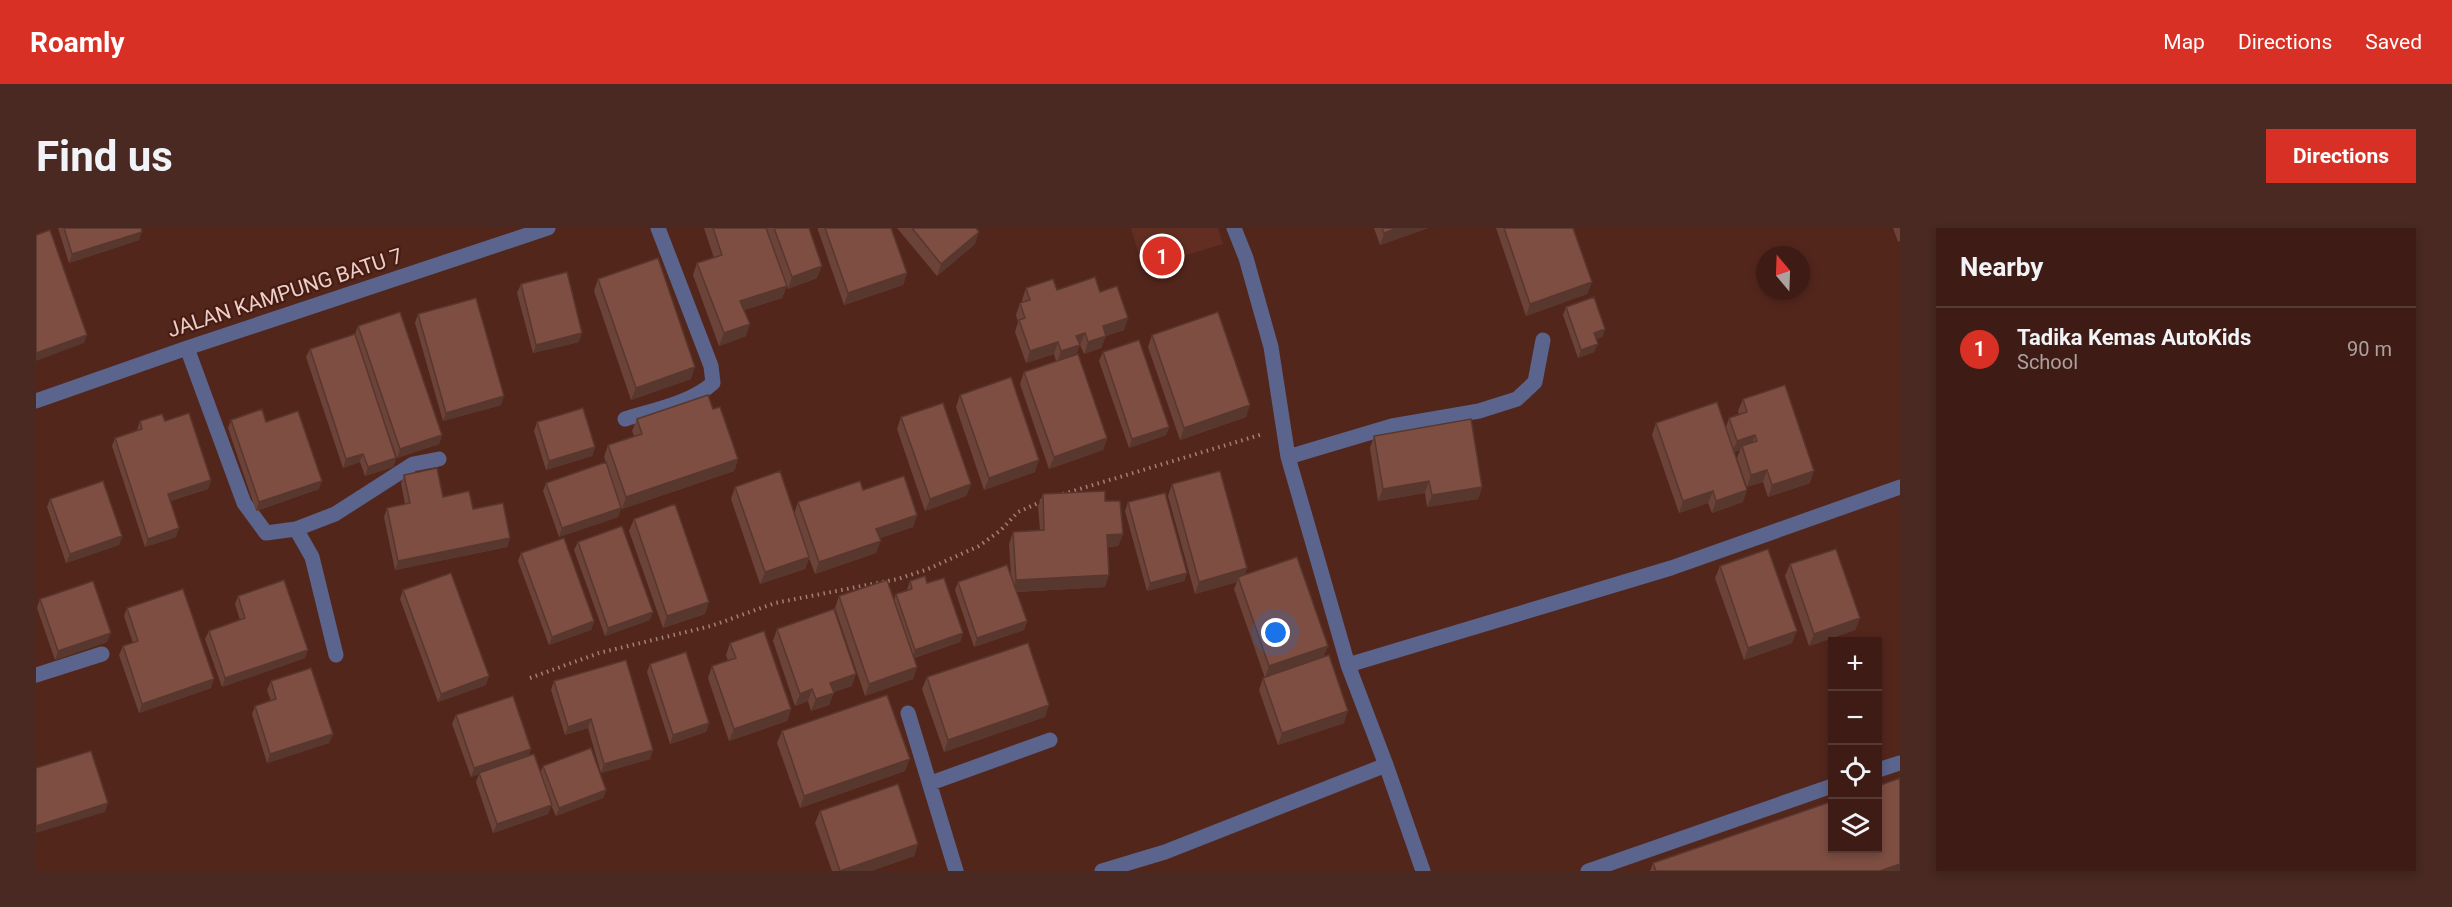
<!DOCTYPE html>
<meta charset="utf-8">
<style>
body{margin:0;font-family:Roboto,sans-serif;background:#492922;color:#f1f3f6}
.controls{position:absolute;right:18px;bottom:18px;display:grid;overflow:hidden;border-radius:0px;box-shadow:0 3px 9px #0003}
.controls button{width:54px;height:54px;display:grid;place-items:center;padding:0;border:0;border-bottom:2px solid #573a34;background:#3e1c15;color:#f1f3f6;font:30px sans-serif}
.compass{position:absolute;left:1720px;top:18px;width:54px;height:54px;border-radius:50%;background:#3e1c15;box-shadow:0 3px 9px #0003;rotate:341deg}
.you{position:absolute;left:1240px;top:405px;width:21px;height:21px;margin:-15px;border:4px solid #fff;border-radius:50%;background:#1a73e8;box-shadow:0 0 0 9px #1a73e833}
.badge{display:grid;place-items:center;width:39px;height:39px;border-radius:50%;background:#d93025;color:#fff;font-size:20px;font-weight:700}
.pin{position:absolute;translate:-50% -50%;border:3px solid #fff;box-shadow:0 2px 6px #0006}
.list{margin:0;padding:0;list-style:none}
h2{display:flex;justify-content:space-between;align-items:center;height:78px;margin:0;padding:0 24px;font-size:26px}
h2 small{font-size:20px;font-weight:400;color:#ada1a0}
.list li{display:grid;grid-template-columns:39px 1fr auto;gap:18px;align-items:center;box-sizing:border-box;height:84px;padding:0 24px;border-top:2px solid #573a34}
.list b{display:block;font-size:22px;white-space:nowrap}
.list p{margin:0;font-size:20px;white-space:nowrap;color:#ada1a0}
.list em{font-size:20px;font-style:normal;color:#ada1a0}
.icon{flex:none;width:33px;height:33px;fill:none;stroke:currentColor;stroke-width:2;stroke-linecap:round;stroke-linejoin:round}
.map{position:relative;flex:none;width:1864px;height:643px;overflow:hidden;border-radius:0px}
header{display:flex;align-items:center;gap:36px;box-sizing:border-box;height:84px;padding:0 30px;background:#d93025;color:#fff}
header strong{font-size:28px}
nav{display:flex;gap:33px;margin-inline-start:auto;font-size:21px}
.intro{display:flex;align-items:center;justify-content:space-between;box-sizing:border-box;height:144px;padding:0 36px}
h1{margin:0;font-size:42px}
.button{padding:15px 27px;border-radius:0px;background:#d93025;color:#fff;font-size:21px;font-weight:700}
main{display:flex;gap:36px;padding:0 36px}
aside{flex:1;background:#3e1c15;border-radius:0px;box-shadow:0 3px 9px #0003}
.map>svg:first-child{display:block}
.built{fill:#622e22}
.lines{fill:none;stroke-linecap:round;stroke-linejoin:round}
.path{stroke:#a47f77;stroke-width:4;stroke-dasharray:1.5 4.5;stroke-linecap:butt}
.minor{stroke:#5b648c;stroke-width:15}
.wall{fill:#6c4339}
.shaded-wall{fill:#58372e}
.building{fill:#7e4e42;stroke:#58372e;stroke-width:1.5}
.labels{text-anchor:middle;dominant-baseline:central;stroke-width:4.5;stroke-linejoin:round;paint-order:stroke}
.street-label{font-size:21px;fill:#ebcec7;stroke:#471c12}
</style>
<header>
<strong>Roamly</strong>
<nav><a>Map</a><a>Directions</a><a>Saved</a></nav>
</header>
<div class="intro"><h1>Find us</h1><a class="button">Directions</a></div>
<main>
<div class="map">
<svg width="1864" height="643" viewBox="0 0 1864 643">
<rect width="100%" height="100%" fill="#53261c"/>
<path class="built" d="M1095,0H1182L1187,16L1107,40Z"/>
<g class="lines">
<path class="path" d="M1027,266L1227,206
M494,450L563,425L675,398L739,375L862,351L892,341L943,318L965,302L982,284L1009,272"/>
<path class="minor" d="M1198,0L1210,30L1235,119L1252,229L1312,437L1350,537L1387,643
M151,120L208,275L230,305L260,301L299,286L377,236L403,231
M0,173L151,120L512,0
M589,191C617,182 655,175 677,155L675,138L622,0
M1252,229L1356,198L1443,183L1481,171L1499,154L1507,112
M260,301L276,329L300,427
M1312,437L1635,340L1864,259
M0,447L66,426
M872,485L920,643
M1842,542L1864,535
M895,555L1014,512
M1066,643L1129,624L1350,537
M1552,643L1796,558"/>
</g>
<path class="wall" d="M22,0H105L103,12L33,35Z
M668,0H773L781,50L752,61L751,58L746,70L708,82L710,108L683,118L657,47L661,35L678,30Z
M782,0H855L871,45L867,57L808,77L782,2Z
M861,0H940L939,16L901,48Z
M1338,0H1392L1344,17Z
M1460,0H1537L1556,54L1551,66L1490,88Z
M1857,0H1864V13L1862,14Z
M562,51L655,151L595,172L558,63Z
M485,56L543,114L497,125L481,65Z
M990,60L1064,64L1088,102L1070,108L1065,120L1048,126L1044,117L1040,126L1071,210L1067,222L1013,241L984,156L988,144L1020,133L1018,126L990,135L979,104L982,94L980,87L984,75L986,74V72Z
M1530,79L1569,101L1566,109L1560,111L1558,124L1542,130L1527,87Z
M382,86L465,177L407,193L379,95Z
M322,98L406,207L403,216L361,230L335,155L360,230L357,239L329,248L324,234L307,240L270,129L274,121L319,106Z
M1116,107L1210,189L1144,212L1112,119Z
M1067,124L1133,199L1130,207L1093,220L1063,133Z
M924,167L999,244L948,262L920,179Z
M1707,171L1774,255L1732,269L1727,254L1711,259L1701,230L1704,222L1698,224L1707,274L1676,285L1672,275L1643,285L1616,207L1620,195L1690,199L1693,190L1703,186L1702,183Z
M677,181L702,231L698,243L586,281L585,280L582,289L523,309L507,263L510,255L570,234L568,229L572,217L598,208L596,203L601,191Z
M865,189L935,256L930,268L889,283L861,201Z
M195,192L230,194L283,261L220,283L192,200Z
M104,193H129L175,252L172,261L134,273L140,309L109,319L76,218L79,210L101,202Z
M501,194L559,219L556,228L510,242L498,203Z
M1338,208L1446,259L1442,271L1391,279L1389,265L1342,273L1334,220Z
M368,247L407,269L437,281L474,310L471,319L359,342L348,289L351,280L369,276L365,255Z
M1136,256L1211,340L1208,347L1292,418L1287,429L1308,495L1242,517L1223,462L1227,450H1229L1198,361L1201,354L1159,366L1132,268Z
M699,259L758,286L762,274L827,262L881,287L877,299L844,310L840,325L779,346L773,330L769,341L724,356L695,271Z
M1007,266L1069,273L1087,306L1082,318L1072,319L1069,359L981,364L991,393L988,402L938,419L919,362L922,354L975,347L973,316L977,304L1004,302L1002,278Z
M14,271L86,308L83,317L30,335L11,279Z
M1092,274L1151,345L1148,353L1111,363L1089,283Z
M598,291L669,386L627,400L593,303Z
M542,314L614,392L569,408L538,322Z
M485,325L558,393L555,402L513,417L482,333Z
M1754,336L1824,390L1819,402L1773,418L1749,348Z
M1684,338L1756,415L1708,432L1679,350Z
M874,353L891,355L927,405L924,414L878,430L881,439L877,451L829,468L799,380L803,368L858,372L860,366L871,362Z
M367,362L450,457L402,474L364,371Z
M202,368L269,430L186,459L169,411L173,403L204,392L199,376Z
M4,371L71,414L19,432L1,380Z
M91,380L175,460L103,485L83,427L87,418L97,415L88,388Z
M741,401L816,458L797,464L793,477L775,483L772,473L759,478L737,413Z
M694,415L755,481L751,493L693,513L672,450L676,438L692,433L690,427Z
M614,436L673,495L670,504L634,516L611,444Z
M891,449L1009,489L908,524L886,461Z
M235,453L297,506L293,515L231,535L216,486L219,478L235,473L231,462Z
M518,453L614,531L565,545L552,500L529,507L515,462Z
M420,487L495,521L492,528L504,545L507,538L570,562L567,570L520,588L515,577L512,586L457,605L440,554L443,546L435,549L416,496Z
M746,503L869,543L764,580L741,515Z
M784,583L882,616L878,628L835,643H796L779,595Z
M1617,635L1864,643H1614Z"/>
<path class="shaded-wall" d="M1361,0H1392L1344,17L1348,5Z
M106,4L103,12L33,35L36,26Z
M943,4L939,16L901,48L905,36Z
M786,38L781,50L752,61L756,49Z
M871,45L867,57L808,77L812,65Z
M1556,54L1551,66L1490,88L1494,76Z
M751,58L746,70L700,85L704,73Z
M1092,90L1088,102L1070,108L1065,120L1048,126L1052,114L1067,98Z
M714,96L710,108L683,118L688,105Z
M1569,101L1566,109L1555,113L1558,105Z
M546,105L543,114L497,125L500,117Z
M1049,105L1039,129L1021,135L1025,123L1040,108Z
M51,107L48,115L0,133V125Z
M1022,114L1018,126L990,135L994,123Z
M1562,116L1558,124L1542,130L1545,122Z
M659,139L655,151L595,172L600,160Z
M468,168L465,177L407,193L410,185Z
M1214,177L1210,189L1144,212L1148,200Z
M1133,199L1130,207L1093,220L1096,211Z
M406,207L403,216L361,230L364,221Z
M1719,207L1715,219L1706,218L1704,222L1696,225L1701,213Z
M1071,210L1067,222L1013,241L1018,229Z
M559,219L556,228L510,242L513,233Z
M327,226L324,234L307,240L310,231Z
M360,230L357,239L329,248L332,239Z
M702,231L698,243L586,281L590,269Z
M1003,232L999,244L948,262L953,250Z
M1731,242L1727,254L1711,259L1715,247Z
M1778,243L1774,255L1732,269L1736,257Z
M175,252L172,261L129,274L132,266Z
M286,253L283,261L220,283L223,274Z
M1393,253L1389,265L1342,273L1347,261Z
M935,256L930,268L889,283L894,271Z
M1446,259L1442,271L1391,279L1396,267Z
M1711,262L1707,274L1676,285L1680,273Z
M1677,263L1672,275L1643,285L1647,273Z
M585,280L582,289L523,309L526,300Z
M881,287L877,299L836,313L840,301Z
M143,300L140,309L109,319L112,311Z
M1087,306L1082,318L1067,319L1071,307Z
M86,308L83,317L30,335L34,326Z
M474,310L471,319L359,342L362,333Z
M845,313L840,325L779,346L783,334Z
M773,329L769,341L724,356L729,344Z
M1211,340L1206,352L1202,349L1201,354L1159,366L1163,354Z
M1151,345L1148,353L1111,363L1114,355Z
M1073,347L1069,359L976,364L980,352Z
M673,374L669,386L627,400L631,388Z
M617,384L614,392L569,408L572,400Z
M1824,390L1819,402L1773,418L1778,406Z
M558,393L555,402L513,417L516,409Z
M991,393L988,402L938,419L941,410Z
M1761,403L1756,415L1708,432L1712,420Z
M75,405L71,414L19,432L22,423Z
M927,405L924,414L876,430L879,422Z
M1292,418L1287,430L1229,450L1233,438Z
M272,422L269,430L186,459L189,450Z
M881,439L877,451L829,468L833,456Z
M820,446L816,458L790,467L794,455Z
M453,448L450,457L402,474L405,466Z
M178,451L175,460L103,485L106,476Z
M776,461L772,473L759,478L764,466Z
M798,465L793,477L775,483L780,471Z
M1013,477L1009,489L908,524L912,512Z
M755,481L751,493L693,513L698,501Z
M1312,483L1308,495L1242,517L1246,505Z
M555,491L552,500L529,507L532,499Z
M673,495L670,504L634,516L637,507Z
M297,506L293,515L231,535L234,526Z
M495,521L492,529L435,549L438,540Z
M617,522L614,531L565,545L568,536Z
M874,531L869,543L764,580L768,568Z
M570,562L567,570L520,588L523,580Z
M72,575L69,584L0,605V598Z
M516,577L512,586L457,605L461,596Z
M882,616L878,628L835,643H805Z
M1864,636V643H1844Z"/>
<path class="building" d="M28,0H105L106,4L36,26Z
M677,0H730L751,58L704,73L714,96L688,105L661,35L686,27Z
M738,0H773L786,38L756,49Z
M789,0H855L871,45L812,65Z
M876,0H940L943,4L905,36Z
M1346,0H1361L1348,5Z
M1468,0H1537L1556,54L1494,76Z
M14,2L51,107L0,125V7Z
M622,30L659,139L600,160L562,51Z
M531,44L546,105L500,117L485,56Z
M1059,49L1064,64L1081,58L1092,90L1067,98L1070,108L1052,114L1049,105L1040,108L1044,117L1025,123L1022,114L994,123L983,92L989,90L984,75L994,72L990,60L1017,51L1021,62Z
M1558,69L1569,101L1558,105L1562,116L1545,122L1530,79Z
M440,70L468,168L410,185L382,86Z
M364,84L406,207L364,221L322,98Z
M1182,84L1214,177L1148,200L1116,107Z
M319,106L360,230L332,239L327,226L310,231L274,121Z
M1103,112L1133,199L1096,211L1067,124Z
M1042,126L1071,210L1018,229L988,144Z
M975,149L1003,232L953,250L924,167Z
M1749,157L1778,243L1736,257L1731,242L1715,247L1706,218L1721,213L1719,207L1701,213L1693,190L1711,184L1707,171Z
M672,167L677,181L684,179L702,231L590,269L572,217L606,206L601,191Z
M1681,174L1711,262L1680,273L1677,263L1647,273L1620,195Z
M907,175L935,256L894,271L865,189Z
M547,180L559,219L513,233L501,194Z
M226,181L230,194L262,183L286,253L223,274L195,192Z
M153,185L175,252L132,266L143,300L112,311L79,210L106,201L104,193L126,186L129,193Z
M1435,191L1446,259L1396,267L1393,253L1347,261L1338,208Z
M570,234L585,280L526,300L510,255Z
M401,240L407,269L433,263L437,281L467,275L474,310L362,333L351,280L374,275L368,247Z
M744,243L773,329L729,344L699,259Z
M1184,243L1211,340L1163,354L1136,256Z
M868,248L881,287L840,301L845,313L783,334L762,274L824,253L827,262Z
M67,253L86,308L34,326L14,271Z
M1069,263V273H1084L1087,306L1071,307L1073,347L980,352L977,304L1008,302L1007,266Z
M1129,265L1151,345L1114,355L1092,274Z
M639,276L673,374L631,388L598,291Z
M586,298L617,384L572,400L542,314Z
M528,310L558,393L516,409L485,325Z
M1732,321L1761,403L1712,420L1684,338Z
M1800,321L1824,390L1778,406L1754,336Z
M1261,329L1292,418L1233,438L1202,349Z
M971,337L991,393L941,410L922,354Z
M415,345L453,448L405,466L367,362Z
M889,348L891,355L908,350L927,405L879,422L860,366L876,361L874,353Z
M248,352L272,422L189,450L173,403L209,390L202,368Z
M851,352L881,439L833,456L803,368Z
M57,353L75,405L22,423L4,371Z
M147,361L178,451L106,476L87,418L102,413L91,380Z
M798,381L820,446L794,455L798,465L780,471L776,461L764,466L741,401Z
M728,403L755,481L698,501L676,438L700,430L694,415Z
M992,415L1013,477L912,512L891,449Z
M650,424L673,495L637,507L614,436Z
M1293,427L1312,483L1246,505L1227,450Z
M590,432L617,522L568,536L555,491L532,499L518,453Z
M275,440L297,506L234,526L219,478L240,471L235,453Z
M851,467L874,531L768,568L746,503Z
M477,468L495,521L438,540L420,487Z
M555,520L570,562L523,580L507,538Z
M55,523L72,575L0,598V540Z
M498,526L516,577L461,596L443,545Z
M1864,550V636L1844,643H1620L1617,635L1797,573V621H1842V558Z
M862,556L882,616L804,643L784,583Z"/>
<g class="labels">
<g class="street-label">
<text transform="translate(249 65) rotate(-18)">JALAN KAMPUNG BATU 7</text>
</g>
</g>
</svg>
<div class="controls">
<button>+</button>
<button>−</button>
<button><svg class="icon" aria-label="locate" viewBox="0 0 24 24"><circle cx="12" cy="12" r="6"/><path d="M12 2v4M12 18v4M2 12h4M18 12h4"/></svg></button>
<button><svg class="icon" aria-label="layers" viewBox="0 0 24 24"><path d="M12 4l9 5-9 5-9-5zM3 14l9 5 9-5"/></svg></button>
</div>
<svg class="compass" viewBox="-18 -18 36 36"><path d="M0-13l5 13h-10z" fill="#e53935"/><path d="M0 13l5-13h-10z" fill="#ada1a0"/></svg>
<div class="you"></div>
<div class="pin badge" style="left:1126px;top:28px">1</div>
</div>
<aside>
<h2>Nearby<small></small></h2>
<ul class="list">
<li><span class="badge">1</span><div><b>Tadika Kemas AutoKids</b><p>School</p></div><em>90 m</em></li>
</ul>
</aside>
</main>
